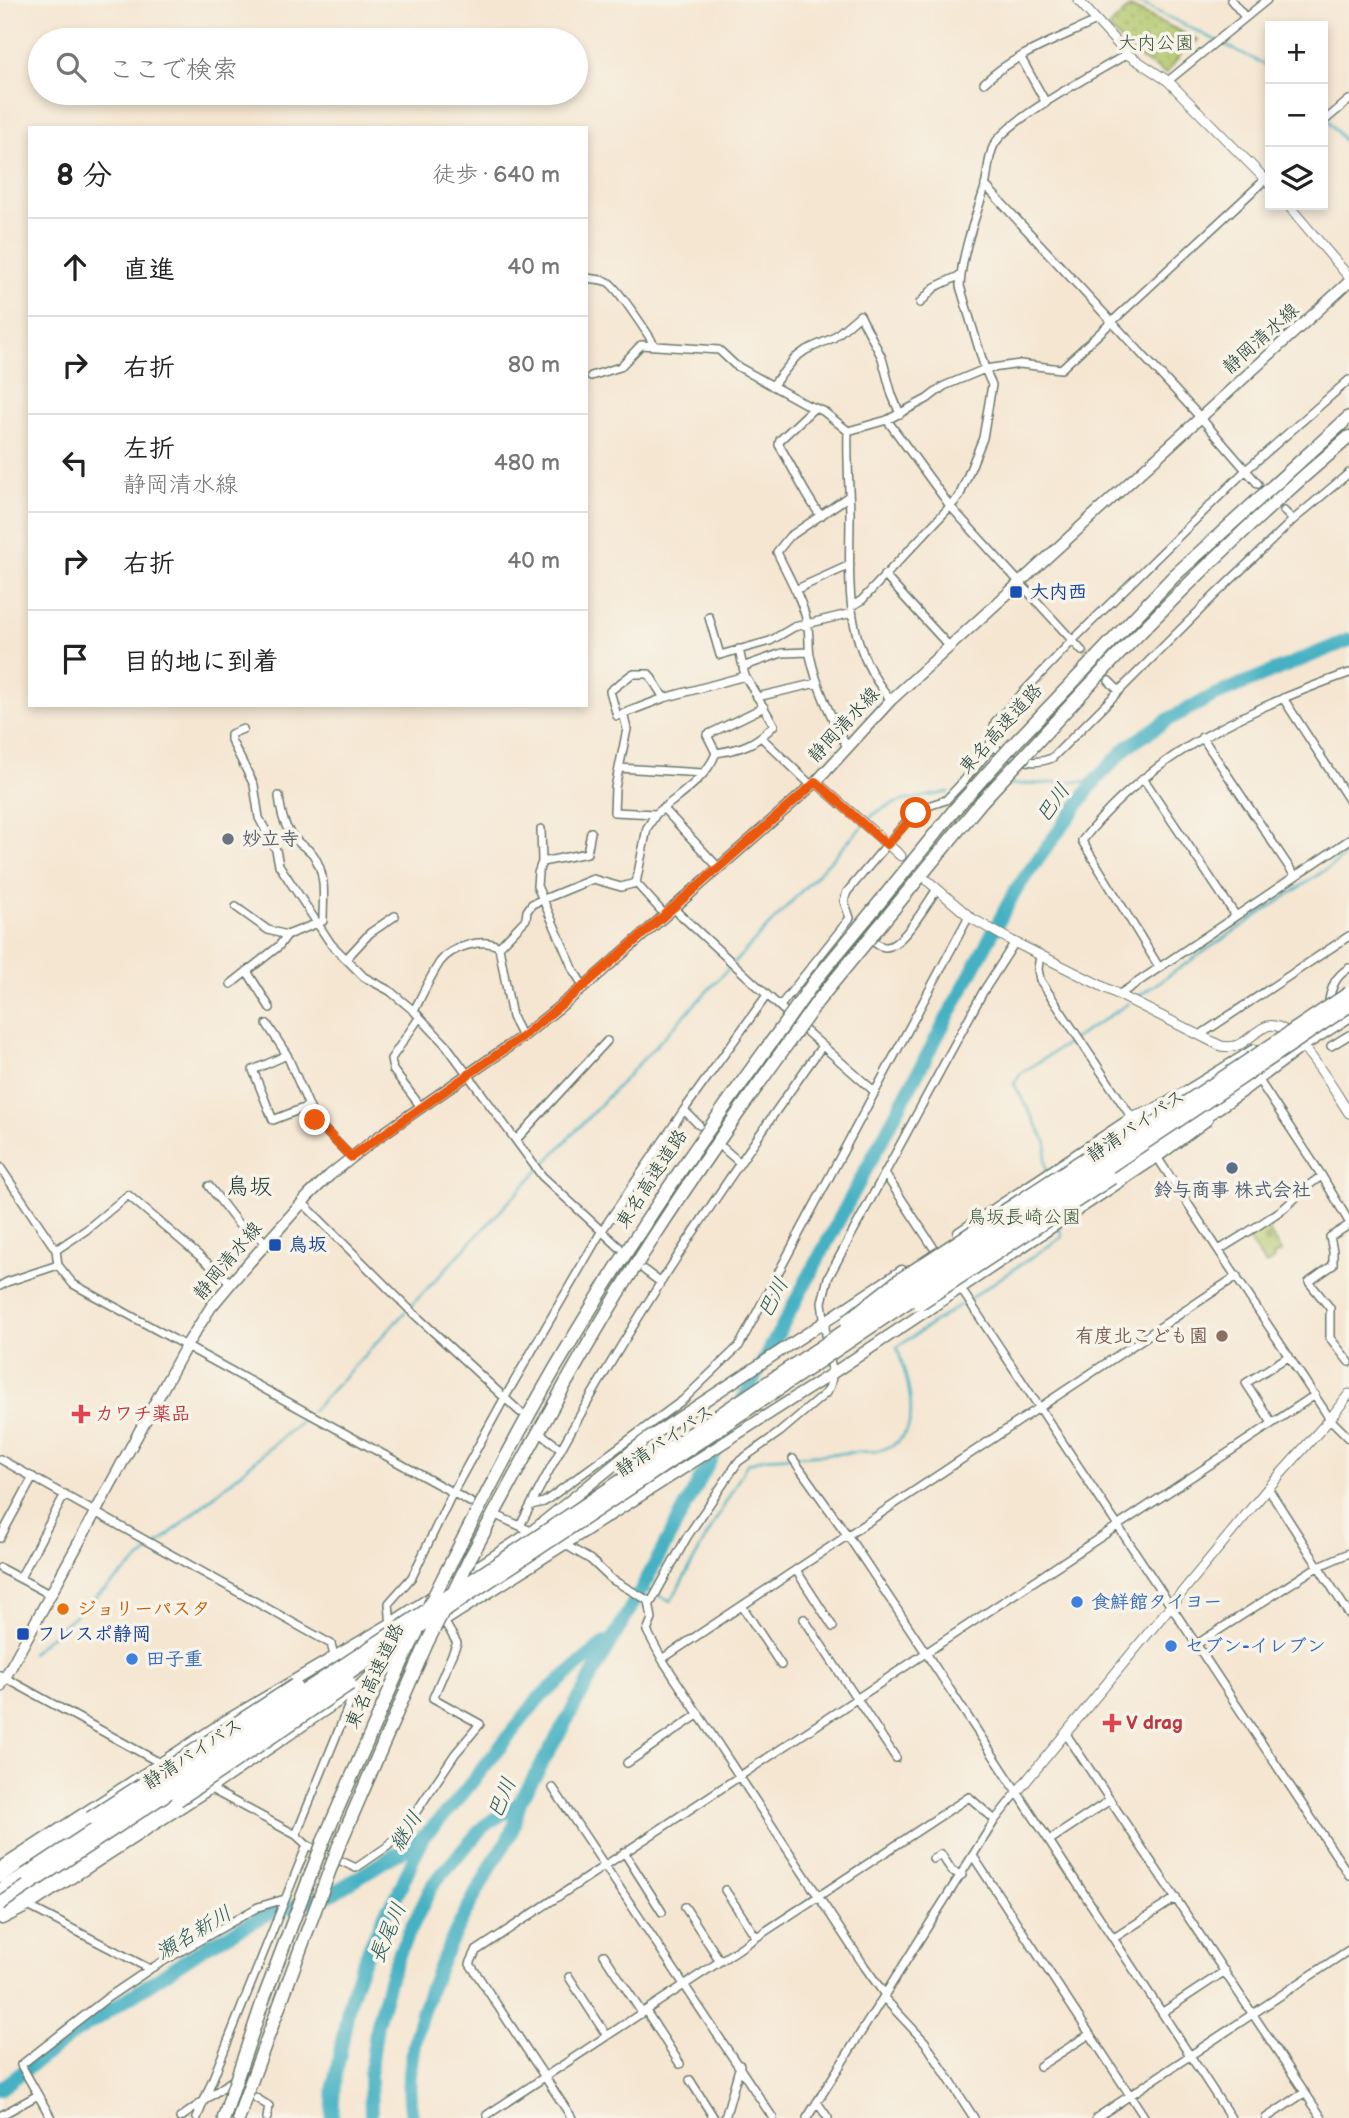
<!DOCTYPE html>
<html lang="ja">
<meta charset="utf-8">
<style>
body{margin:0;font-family:"Balsamiq Sans","Klee One",sans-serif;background:#f6f6f6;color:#222}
.controls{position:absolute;right:21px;top:21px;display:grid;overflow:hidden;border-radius:0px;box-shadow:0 4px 10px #0003}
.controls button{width:63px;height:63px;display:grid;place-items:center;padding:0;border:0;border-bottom:2px solid #e0e0e0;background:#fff;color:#222;font:35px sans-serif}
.stop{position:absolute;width:21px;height:21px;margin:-16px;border:5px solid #ea580c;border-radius:50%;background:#fff}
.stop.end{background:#ea580c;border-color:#fff;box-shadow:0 2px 7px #0008}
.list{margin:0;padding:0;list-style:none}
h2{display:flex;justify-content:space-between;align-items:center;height:91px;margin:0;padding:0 28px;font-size:30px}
h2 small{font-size:23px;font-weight:400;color:#767676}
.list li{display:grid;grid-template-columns:46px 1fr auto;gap:21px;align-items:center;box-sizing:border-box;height:98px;padding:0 28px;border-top:2px solid #e0e0e0}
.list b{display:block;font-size:26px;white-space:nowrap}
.list p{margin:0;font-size:23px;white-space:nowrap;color:#767676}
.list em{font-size:23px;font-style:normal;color:#767676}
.icon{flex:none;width:38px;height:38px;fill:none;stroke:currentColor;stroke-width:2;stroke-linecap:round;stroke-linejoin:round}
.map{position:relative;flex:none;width:1349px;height:2118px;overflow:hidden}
.search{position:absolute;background:#fff;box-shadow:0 4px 10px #0003;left:28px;top:28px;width:560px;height:77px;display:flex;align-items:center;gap:18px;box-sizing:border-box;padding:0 24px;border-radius:38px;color:#767676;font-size:26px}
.panel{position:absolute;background:#fff;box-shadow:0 4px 10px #0003;left:28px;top:126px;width:560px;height:581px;border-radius:0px}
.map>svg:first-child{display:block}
.cemetery{fill:url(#cemetery-stones);stroke:#688250;stroke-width:2}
.park{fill:url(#park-dots);stroke:#688250;stroke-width:2}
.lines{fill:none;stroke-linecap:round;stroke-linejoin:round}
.stream{stroke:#45b1c3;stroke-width:2.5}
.river{stroke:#45b1c3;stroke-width:14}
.minor-tunnel{stroke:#cac4b2;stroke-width:7;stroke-dasharray:7 3.5;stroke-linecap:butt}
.minor-casing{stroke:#6a786b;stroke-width:10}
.tertiary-casing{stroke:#6a786b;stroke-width:11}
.primary-casing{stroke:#6a786b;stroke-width:13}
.trunk-casing{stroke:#6a786b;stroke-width:13}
.motorway-casing{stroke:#6a786b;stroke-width:15}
.minor{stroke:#fff;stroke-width:7}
.tertiary{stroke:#fff;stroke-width:9}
.primary{stroke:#fff;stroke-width:10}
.trunk{stroke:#fff;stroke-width:10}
.motorway{stroke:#fff;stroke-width:12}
.motorway-bridge-casing{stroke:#6a786b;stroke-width:15;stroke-linecap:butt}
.motorway-bridge{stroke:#fff;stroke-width:12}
.route{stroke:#ea580c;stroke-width:9}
.transit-dot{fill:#1a4fb4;stroke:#f7f3e8;stroke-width:2.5}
.worship-dot{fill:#6b7280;stroke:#f7f3e8;stroke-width:2.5}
.service-dot{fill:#5c6f8a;stroke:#f7f3e8;stroke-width:2.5}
.education-dot{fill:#8d6e63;stroke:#f7f3e8;stroke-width:2.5}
.health-dot{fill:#e0444e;stroke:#f7f3e8;stroke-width:2.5}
.shop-dot{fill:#3f7fe0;stroke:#f7f3e8;stroke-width:2.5}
.food-dot{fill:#e8710a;stroke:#f7f3e8;stroke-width:2.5}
.labels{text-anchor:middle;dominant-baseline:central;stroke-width:7;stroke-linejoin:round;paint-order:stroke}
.park-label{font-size:19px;fill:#3c593f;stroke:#f7f3e8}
.street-label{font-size:19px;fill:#1f3d34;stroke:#f7f3e8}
.transit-label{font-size:19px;font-weight:bold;fill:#164399;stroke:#f7f3e8;text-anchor:start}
.worship-label{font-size:19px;font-weight:bold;fill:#5b616d;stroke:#f7f3e8;text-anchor:start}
.service-label{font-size:19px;font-weight:bold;fill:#4e5e75;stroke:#f7f3e8}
.education-label{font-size:19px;font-weight:bold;fill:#785e54;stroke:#f7f3e8;text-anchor:end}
.health-label{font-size:19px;font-weight:bold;fill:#be3a42;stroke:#f7f3e8;text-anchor:start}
.shop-label{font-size:19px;font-weight:bold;fill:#366cbe;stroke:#f7f3e8;text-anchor:start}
.food-label{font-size:19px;font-weight:bold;fill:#c56008;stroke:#f7f3e8;text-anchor:start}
.water-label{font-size:21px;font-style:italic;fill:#285a58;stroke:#f7f3e8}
.quarter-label{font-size:23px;fill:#1f3d34;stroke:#f7f3e8}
</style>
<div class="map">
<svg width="1349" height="2118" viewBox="0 0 1349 2118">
<defs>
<pattern id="cemetery-stones" width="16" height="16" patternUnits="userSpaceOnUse" patternTransform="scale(1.75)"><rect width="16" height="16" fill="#b2c76c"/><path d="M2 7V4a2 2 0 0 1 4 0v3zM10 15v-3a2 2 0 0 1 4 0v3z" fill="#90a35a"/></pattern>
<pattern id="park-dots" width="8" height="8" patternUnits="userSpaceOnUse" patternTransform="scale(1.75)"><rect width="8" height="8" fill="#b2c76c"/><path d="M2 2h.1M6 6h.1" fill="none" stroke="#90a35a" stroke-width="1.8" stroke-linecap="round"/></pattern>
</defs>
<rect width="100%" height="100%" fill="#f7f3e8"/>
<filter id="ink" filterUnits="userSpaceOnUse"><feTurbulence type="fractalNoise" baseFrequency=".0143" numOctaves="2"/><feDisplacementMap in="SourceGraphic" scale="14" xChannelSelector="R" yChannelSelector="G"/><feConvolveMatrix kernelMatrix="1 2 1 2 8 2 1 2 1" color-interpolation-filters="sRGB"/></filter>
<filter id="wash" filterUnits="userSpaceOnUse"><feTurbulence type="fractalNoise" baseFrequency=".00686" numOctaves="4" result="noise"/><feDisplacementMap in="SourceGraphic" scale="28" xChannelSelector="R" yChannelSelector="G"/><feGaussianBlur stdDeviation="1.57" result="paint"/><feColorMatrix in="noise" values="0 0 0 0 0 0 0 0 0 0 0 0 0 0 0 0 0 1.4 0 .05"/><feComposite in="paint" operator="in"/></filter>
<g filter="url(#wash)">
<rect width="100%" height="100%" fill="#f5e6d1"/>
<path class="cemetery" d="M1265,1224L1281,1252L1273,1256L1274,1260L1266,1265L1246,1237Z"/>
<path class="park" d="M1130,7L1198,40L1183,51L1166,74L1130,52L1109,27Z"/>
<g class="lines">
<path class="stream" d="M1134,0L1270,67
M1323,113L1349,148
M1004,785L1095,781
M1134,999L1349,854
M1047,1171L1045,1161L1047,1143L1014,1084L1020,1074L1129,1003
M312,1411L872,816C894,798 922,798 949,792
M158,1544L307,1416
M642,1588L671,1601L747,1464L764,1458L876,1451C930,1441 908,1383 897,1347L1062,1237L1059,1226
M31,1653L153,1548"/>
<path class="river" d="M0,2089L72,2035L207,1946L268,1914L330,1895L423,1837
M332,2118L334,2085L350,1999L360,1969L383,1917L398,1893L423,1837L452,1807L539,1698L605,1643
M371,2118L370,2075L377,2024L391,1974L403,1945L433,1884L484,1826L520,1802
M412,2118C397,2036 450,1939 489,1870C495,1857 505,1846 511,1833C515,1823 517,1812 520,1802L642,1588L1015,891L1095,781L1127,747L1169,719L1213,696L1349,640"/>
</g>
</g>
<g filter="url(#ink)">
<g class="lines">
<path class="minor-tunnel" d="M1082,651L1109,681"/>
<g class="minor-casing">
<path id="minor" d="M1231,0L1245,17
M1021,58L1046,103
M1168,81L1267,0
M984,83C1012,55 1061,38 1096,21
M1323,122L1349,100
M985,185L1200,417L1258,484
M586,278C593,279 602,279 608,282C617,287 649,335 654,345
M920,303L935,287L961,275
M591,376L620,367L641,345L719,350L735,365L807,405L823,411L848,431
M772,386L795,358L806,350L833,338L860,315L882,358L892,395L900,414
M814,408L780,440L779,445C794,469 804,494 821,516
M887,420L950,506L1082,651
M848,431L887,420L927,399L944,386L985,369L1020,364L1061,369L1270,175
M848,431C847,458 849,485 850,512C850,582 842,643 891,700
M1284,511L1293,520
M884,575L949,646
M797,589L850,565
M852,606L862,600L959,497L983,438L992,385L985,369L960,286C962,252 975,219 985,187C988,174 988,156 994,145C1009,118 1098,72 1127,54
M709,617L720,655L770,641L794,627L852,613
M745,666L782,653L809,652
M1109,681L1119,691
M757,697L817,683
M664,698L649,674H632L610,691L617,716L664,698L745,676
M1283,698L1349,800
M623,713L627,729L615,788L614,812L656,814C678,796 706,779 716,753C742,749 756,744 774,725L745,676L739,649
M243,729L231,734V740L254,785L259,818L276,850L279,865L331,944L364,977L390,991L414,1011L446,1045L542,1176L619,1247
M1202,737L1295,876
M762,738L812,786
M991,745C1009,758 1031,767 1052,758L1215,595L1293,520L1349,473
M847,747C831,717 817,688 810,655C808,644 810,633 807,622C801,597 788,576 777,552L789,537L849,496
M716,753L707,735L764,707
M619,768L703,773
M1143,778L1236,916
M663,808L718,867
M541,829L542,862L538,873L537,886L574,971L584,987
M542,862L587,853L591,832
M636,883L647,828L656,814
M236,907L268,930L287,935
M673,908L791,1017
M858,926C865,933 874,946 885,947C902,948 927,903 937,889
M499,947L526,919L527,911L532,904L593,879L621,887L636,883L665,915
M1040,955L1038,969L1040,980L1132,1118
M346,959L370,933L395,916
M1159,967L1082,841C1148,755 1249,708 1349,673
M247,971L270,1008
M231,984L279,946L287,935L323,921C323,899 327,876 314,856C311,850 303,847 298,842C284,830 281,813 279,796
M1120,994L1349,840
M1329,1000C1332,985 1336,976 1349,968
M780,1006L850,918L844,901L847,892L906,822L922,808L946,800L962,783L989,751L995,722L1072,641L1246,470L1349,380
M414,1011C422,995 430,977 440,962C451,947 483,937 499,947L512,1017L522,1037
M419,1018L391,1059L393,1070L421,1107
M267,1024L287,1055L315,1120L351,1157
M799,1025L875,1092
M1200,1035L1349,936
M1331,1046L1349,1035
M287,1055L253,1070L273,1120L309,1106
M1258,1079L1322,1176
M684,1110L699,1125
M516,1140L607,1041
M723,1148L739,1162
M1157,1157L1330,1419L1349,1438
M0,1167L56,1250L58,1265L73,1284L470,1502
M885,1174L939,1256
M209,1186L239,1225L253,1230L265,1242
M302,1202L412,1312L520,1412
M1349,1225L1330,1237L1333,1251V1265L1309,1282L1330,1308V1338L1349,1362
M56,1250L86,1230L128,1195L231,1283
M1219,1250C1241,1236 1264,1223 1284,1208C1298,1197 1306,1185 1322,1176L1349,1222
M644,1270L660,1282
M0,1286L7,1282L58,1265
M959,1286L1349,1875
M827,1343L822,1302L828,1278L983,992L1015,942
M1272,1423L1246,1383L1289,1356
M544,1436L560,1448
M0,1459L331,1644L334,1655
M793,1459L848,1536L926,1653L1231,2118
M1268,1488L1349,1614
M531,1505L544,1502L683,1400L739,1346L969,916
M500,1517L533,1532
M520,1526C606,1357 712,1200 822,1046
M0,1538L33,1477
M564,1544L591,1560L611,1579L649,1601L652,1619L647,1631L662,1659L865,1967L885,1995
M0,1568L51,1595
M796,1570L833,1627
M20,1578L65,1494
M650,1604L687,1537L738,1462L780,1432L826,1393C835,1380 832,1369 829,1354
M742,1606L781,1665
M804,1619L896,1758
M391,1626L389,1603L412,1577L453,1492L504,1399L601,1232L684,1110L767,995
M1197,1644L1317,1567L1349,1553
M662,1659L1237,1276
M0,1675L162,1764
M1066,1734L1322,2118
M627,1763L699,1714
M553,1788L773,2118
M296,1835L355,1690
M1050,1840L1110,1800
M307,1845L356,1868L388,1846L404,1830L455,1754L480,1724L433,1698L457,1643L444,1621
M624,1852L662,1912
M973,1856L1145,2118
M933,1859L941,1854L952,1871L962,1875
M725,1890L756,1937
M28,1906L150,1969L107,1998L21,2065L51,2118
M685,1907L720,1961
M1114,1938L1176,1898
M604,1955L642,2013
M150,1969L258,1907L285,1899
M569,1977L607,2036
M884,1998L925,2042L974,2118
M646,2011L680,2064
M1163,2012L1225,1971
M1040,2066L1090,2034
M690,2080L714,2118
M817,2102L828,2118
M487,2115L969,1797L995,1820
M0,2116L38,2095
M180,2118L230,2082L269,2106L267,2118
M197,2118L307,1845L296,1835L207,1787
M572,2118L470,1964L476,1951L1315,1395
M725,2118L740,2065
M807,2118L995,1820L1018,1791
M1096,2118L1349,1950
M1266,2118L1304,2093"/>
</g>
<g class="tertiary-casing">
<path id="tertiary" d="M1078,0L1127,54L1168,81L1270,184
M1288,205L1349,277
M816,782L901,856
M928,881L971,918L1012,941L1221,1046C1244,1050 1247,1036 1265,1027C1291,1013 1336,1094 1349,1113
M1018,1791L1268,1488L1330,1419L1349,1394"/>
</g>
<g class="primary-casing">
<path id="primary" d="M0,1687L186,1346L211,1307L231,1283L309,1195L330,1175L374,1140L522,1037L584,987L816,782L891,700L1349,282"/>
</g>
<g class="trunk-casing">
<path id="trunk" d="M1236,1096L1303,1046L1349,1017
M959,1233L1132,1118L1159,1108L1254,1050
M0,1868L227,1720L390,1624L531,1532L645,1440L902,1271
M2,1919L28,1906L209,1789L356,1689L398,1652L444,1621L833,1373L1157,1157L1207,1120"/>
</g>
<g class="motorway-casing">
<path id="motorway" d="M1010,748L1175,575L1349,417
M1026,754C1127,642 1234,535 1349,437
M866,919L956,808
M877,929L982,801
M1099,1149L1159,1108
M1112,1178L1242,1091
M469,1560C529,1449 588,1338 657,1232C700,1165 747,1100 793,1036
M444,1576C474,1518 504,1459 536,1402C609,1271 694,1147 783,1026
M323,1842L403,1660
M338,1848L426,1645
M0,1876L90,1818
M0,1890L25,1875
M0,1915L178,1800
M224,2118L231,2095
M239,2118L244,2101"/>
</g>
<use href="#minor" class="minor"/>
<use href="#tertiary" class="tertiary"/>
<use href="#primary" class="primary"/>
<use href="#trunk" class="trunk"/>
<use href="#motorway" class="motorway"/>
<g class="motorway-bridge-casing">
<path id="motorway-bridge" d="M982,801L1026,754
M956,808L1010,748
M783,1026L814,982L866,919
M793,1036L817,1002L877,929
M919,1304L1112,1178
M847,1321L899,1280L1099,1149
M454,1591L469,1560
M429,1606L444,1576
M426,1645L442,1613
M403,1660L417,1632
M178,1800L350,1684
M90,1818L295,1685
M25,1875L498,1563L1349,993
M0,1904L650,1475L1349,1006
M231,2095L264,1998L323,1842
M244,2101L338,1848"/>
</g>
<use href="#motorway-bridge" class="motorway-bridge"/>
</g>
</g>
<g class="lines" filter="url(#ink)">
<path class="route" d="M315,1120L351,1157L522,1037L584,986L816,782L887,845L916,813"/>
</g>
<g class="transit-dot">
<rect x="1009" y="585" width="14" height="14" rx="3.5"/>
<rect x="268" y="1238" width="14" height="14" rx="3.5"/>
<rect x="16" y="1627" width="14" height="14" rx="3.5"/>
</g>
<circle class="worship-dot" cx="228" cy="839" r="7"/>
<circle class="service-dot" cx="1232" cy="1168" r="7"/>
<circle class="education-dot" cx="1222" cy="1336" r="7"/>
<g class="health-dot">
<path d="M77.5 1403.5h7v7h7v7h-7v7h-7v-7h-7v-7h7z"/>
<path d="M1108.5 1712.5h7v7h7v7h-7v7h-7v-7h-7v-7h7z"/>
</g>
<g class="shop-dot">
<circle cx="1077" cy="1602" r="7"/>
<circle cx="1171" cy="1646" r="7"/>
<circle cx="132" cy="1659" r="7"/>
</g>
<circle class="food-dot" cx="63" cy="1609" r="7"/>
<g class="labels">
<g class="park-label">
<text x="1156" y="43">大内公園</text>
<text x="1024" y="1217">鳥坂長崎公園</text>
</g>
<g class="street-label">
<text transform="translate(1261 339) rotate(-42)">静岡清水線</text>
<text transform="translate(844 725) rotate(-47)">静岡清水線</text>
<text transform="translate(1001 729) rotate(-48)">東名高速道路</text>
<text transform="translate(1136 1126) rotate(-34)">静清バイパス</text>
<text transform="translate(652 1179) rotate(-57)">東名高速道路</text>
<text transform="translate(228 1261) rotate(-50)">静岡清水線</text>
<text transform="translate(665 1441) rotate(-34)">静清バイパス</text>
<text transform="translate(375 1676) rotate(-65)">東名高速道路</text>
<text transform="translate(193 1754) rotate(-33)">静清バイパス</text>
</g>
<g class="transit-label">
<text x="1030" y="592">大内西</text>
<text x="289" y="1245">鳥坂</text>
<text x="37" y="1634">フレスポ静岡</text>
</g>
<g class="worship-label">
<text x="242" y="839">妙立寺</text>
</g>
<g class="service-label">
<text x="1232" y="1190">鈴与商事 株式会社</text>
</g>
<g class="education-label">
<text x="1208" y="1336">有度北こども園</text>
</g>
<g class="health-label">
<text x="95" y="1414">カワチ薬品</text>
<text x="1126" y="1723">V drag</text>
</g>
<g class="shop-label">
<text x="1091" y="1602">食鮮館タイヨー</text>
<text x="1185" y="1646">セブン-イレブン</text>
<text x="146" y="1659">田子重</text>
</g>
<g class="food-label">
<text x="77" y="1609">ジョリーパスタ</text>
</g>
<g class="water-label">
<text transform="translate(1053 803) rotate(-54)">巴川</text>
<text transform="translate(773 1298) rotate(-62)">巴川</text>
<text transform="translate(502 1798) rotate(-67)">巴川</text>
<text transform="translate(406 1831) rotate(-58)">継川</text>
<text transform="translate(194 1933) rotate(-31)">瀬名新川</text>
<text transform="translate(388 1933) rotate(-67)">長尾川</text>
</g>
<g class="quarter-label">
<text x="249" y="1187">鳥坂</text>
</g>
</g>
</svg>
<div class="controls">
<button>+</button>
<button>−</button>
<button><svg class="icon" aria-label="layers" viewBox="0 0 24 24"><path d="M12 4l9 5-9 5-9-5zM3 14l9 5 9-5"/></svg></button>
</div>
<div class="stop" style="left:916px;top:813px"></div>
<div class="stop end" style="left:315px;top:1120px"></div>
<div class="search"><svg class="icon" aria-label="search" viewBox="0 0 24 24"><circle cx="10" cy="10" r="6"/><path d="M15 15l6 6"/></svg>ここで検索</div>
<section class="panel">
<h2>8 分<small>徒歩 · 640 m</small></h2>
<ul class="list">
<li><svg class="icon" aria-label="ahead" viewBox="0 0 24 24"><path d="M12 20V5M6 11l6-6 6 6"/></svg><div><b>直進</b></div><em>40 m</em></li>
<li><svg class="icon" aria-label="right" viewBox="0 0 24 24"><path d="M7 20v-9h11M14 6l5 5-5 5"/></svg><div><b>右折</b></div><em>80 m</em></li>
<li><svg class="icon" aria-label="left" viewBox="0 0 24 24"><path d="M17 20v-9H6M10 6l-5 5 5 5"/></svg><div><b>左折</b><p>静岡清水線</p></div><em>480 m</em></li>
<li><svg class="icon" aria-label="right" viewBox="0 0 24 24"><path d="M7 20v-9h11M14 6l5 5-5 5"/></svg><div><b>右折</b></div><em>40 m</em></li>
<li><svg class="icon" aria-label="arrive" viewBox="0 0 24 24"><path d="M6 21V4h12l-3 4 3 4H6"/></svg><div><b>目的地に到着</b></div></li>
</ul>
</section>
</div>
